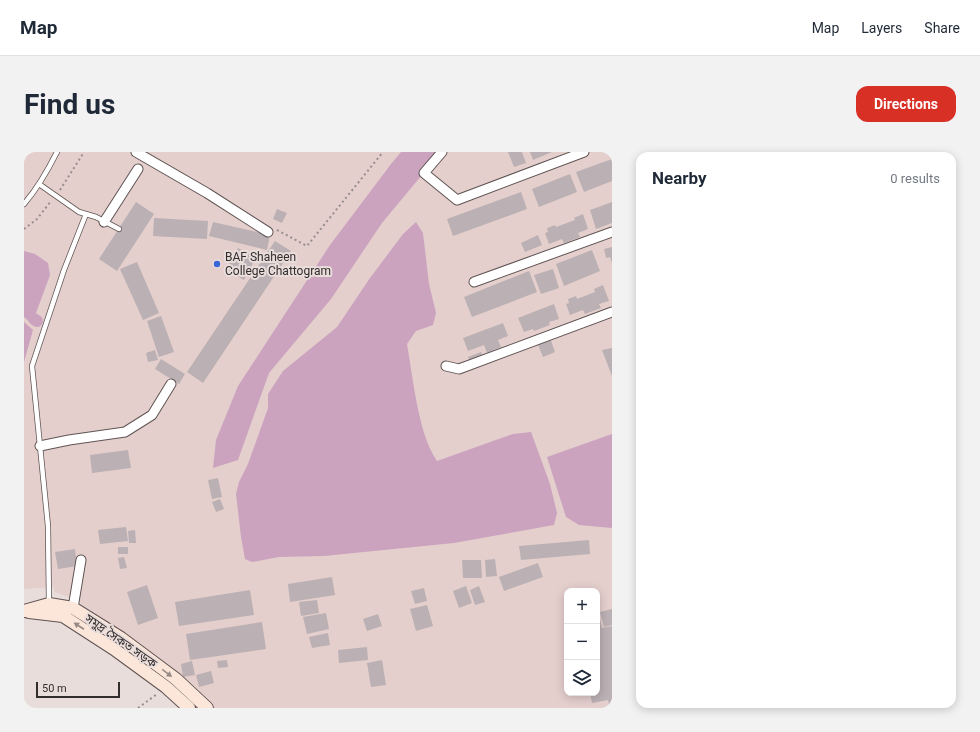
<!DOCTYPE html>
<meta charset="utf-8">
<style>
body{margin:0;font-family:Roboto,"Noto Sans Bengali",sans-serif;background:#f2f2f3;color:#1f2937}
.controls{position:absolute;right:12px;bottom:12px;display:grid;overflow:hidden;border-radius:8px;box-shadow:0 2px 10px #0003}
.controls button{width:36px;height:36px;display:grid;place-items:center;padding:0;border:0;border-bottom:1px solid #e0e1e3;background:#fff;color:#1f2937;font:20px sans-serif}
.scale{position:absolute;left:12px;bottom:10px;width:84px;box-sizing:border-box;padding-left:4px;border:2px solid #322d2d;border-top:0;font-size:11px;line-height:14px;white-space:nowrap;color:#322d2d;-webkit-text-stroke:3px #e9dddb;paint-order:stroke}
.list{margin:0;padding:0;list-style:none}
h2{display:flex;justify-content:space-between;align-items:center;height:52px;margin:0;padding:0 16px;font-size:17px}
h2 small{font-size:13px;font-weight:400;color:#747a83}
.icon{flex:none;width:22px;height:22px;fill:none;stroke:currentColor;stroke-width:2;stroke-linecap:round;stroke-linejoin:round}
.map{position:relative;flex:none;width:588px;height:556px;overflow:hidden;border-radius:12px}
header{display:flex;align-items:center;gap:24px;box-sizing:border-box;height:56px;padding:0 20px;background:#fff;border-bottom:1px solid #e0e1e3}
header strong{font-size:19px}
nav{display:flex;gap:22px;margin-inline-start:auto;font-size:14px}
.intro{display:flex;align-items:center;justify-content:space-between;box-sizing:border-box;height:96px;padding:0 24px}
h1{margin:0;font-size:28px}
.button{padding:10px 18px;border-radius:12px;background:#d93025;color:#fff;font-size:14px;font-weight:700}
main{display:flex;gap:24px;padding:0 24px}
aside{flex:1;background:#fff;border-radius:12px;box-shadow:0 2px 10px #0003}
.map>svg:first-child{display:block}
.built{fill:#e4cfcd;fill-rule:evenodd}
.water{fill:#cba3bf}
.lines{fill:none;stroke-linecap:round;stroke-linejoin:round}
.canal{stroke:#cba3bf;stroke-width:12}
.building{fill:#bbb0b3}
.lane-casing{stroke:#5f5453;stroke-width:6}
.street-casing{stroke:#5f5453;stroke-width:11}
.secondary-casing{stroke:#5f5453;stroke-width:14}
.path{stroke:#968d8c;stroke-width:2;stroke-dasharray:2 3;stroke-linecap:butt}
.lane{stroke:#fff;stroke-width:4.5}
.street{stroke:#fff;stroke-width:9}
.secondary{stroke:#fce6da;stroke-width:12}
.oneway{fill:#978a84}
.poi-dot{fill:#3967d7;stroke:#e9dddb;stroke-width:1.5}
.labels{text-anchor:middle;dominant-baseline:central;stroke-width:4;stroke-linejoin:round;paint-order:stroke}
.poi-label{font-size:12px;fill:#322d2d;stroke:#e9dddb;text-anchor:start}
.street-label{font-size:12px;fill:#322d2d;stroke:#e9dddb}
</style>
<header>
<strong>Map</strong>
<nav><a>Map</a><a>Layers</a><a>Share</a></nav>
</header>
<div class="intro"><h1>Find us</h1><a class="button">Directions</a></div>
<main>
<div class="map">
<svg width="588" height="556" viewBox="0 0 588 556">
<rect width="100%" height="100%" fill="#e9dddb"/>
<path class="built" d="M0,0H588V556H189L130,504L98,479L50,447L30,440V435L0,437ZM543,439H573V541H543Z"/>
<path class="water" d="M377,0H417L358,71L307,147L245,221L214,308L189,316L192,288L214,234L306,93L367,12Z
M392,70L399,81L405,132L412,161L409,173L392,179L383,192C389,225 394,282 413,309L489,282L507,280L526,332L533,361L530,373L430,391L300,404L255,405L228,410L221,407L217,385L212,342L215,330L224,312L244,256V242L259,219L313,175L346,126L379,82Z
M0,99L11,102L24,111L26,123L8,172L0,165Z
M0,170L9,178L0,210Z
M588,282V376L555,373L542,365L523,305Z"/>
<g class="lines">
<path class="canal" d="M10,167L13,169"/>
</g>
<path class="building" d="M484,0H498L502,11L490,15Z
M506,0H528L509,8Z
M588,7V29L560,40L552,20Z
M546,22L553,40L515,55L508,37Z
M497,40L503,57L429,84L423,67Z
M112,50L130,62L93,119L75,107Z
M588,50V71L572,77L566,58Z
M253,57L263,61L258,71L249,67Z
M559,62L564,77L554,81L556,85L540,91L538,87L525,92L521,81L524,80L523,76L531,73L532,75L551,68L550,66Z
M130,66L184,69L183,87L129,84Z
M189,70L246,83L243,98L185,84Z
M514,83L518,93L501,100L497,91Z
M251,89L267,99L179,231L163,220Z
M588,95V111L586,105L582,106L580,97Z
M214,96L232,105L220,128L202,118Z
M568,98L576,119L540,134L532,112Z
M113,110L135,161L119,168L96,117Z
M529,117L535,136L517,142L510,123Z
M505,119L513,140L448,165L440,145Z
M579,133L585,149L575,152L577,156L561,162L559,158L546,163L542,152L545,151L544,147L552,144L553,147L571,140L570,137Z
M530,152L535,167L525,170L526,173L510,179L509,177L500,180L494,166Z
M137,164L150,200L135,205L123,169Z
M479,171L484,184L474,188L477,195L463,201L460,193L444,199L439,186Z
M525,183L531,200L519,205L512,188Z
M588,196V224L578,198Z
M131,198L134,208L124,210L122,201Z
M457,200L461,209L447,214L444,205Z
M137,207L161,222L155,232L131,217Z
M104,298L107,316L68,321L66,303Z
M194,326L198,345L188,347L184,328Z
M196,347L200,357L192,360L188,350Z
M102,375L104,389L76,392L74,378Z
M111,378L112,391H105L104,379Z
M565,388L566,402L497,408L495,394Z
M94,395H104V402H94Z
M51,397L53,414L34,417L31,400Z
M100,405L103,416L96,417L94,406Z
M471,407L473,424L462,425L461,408Z
M438,408H457L458,426H439Z
M514,411L519,425L480,439L475,425Z
M308,425L311,443L266,450L264,432Z
M123,433L134,466L114,473L103,440Z
M442,434L448,451L435,456L429,439Z
M455,434L461,450L451,453L446,438Z
M400,436L403,449L391,452L387,439Z
M226,438L230,463L155,474L151,450Z
M293,448L295,461L277,464L275,450Z
M403,453L409,474L392,479L386,457Z
M573,454L578,476L588,474V556H586L584,548L568,551L566,541H573Z
M588,457V473L580,475L576,460Z
M302,461L305,477L283,482L279,465Z
M354,462L358,474L343,479L339,467Z
M238,470L242,497L166,508L162,482Z
M304,481L306,493L288,496L285,485Z
M343,495L344,508L315,511L314,498Z
M203,508L204,515L194,516L193,509Z
M358,508L362,533L347,535L343,511Z
M168,509L171,523L159,525L157,512Z
M187,519L190,531L175,535L172,523Z"/>
<g class="lines">
<g class="lane-casing">
<path id="lane" d="M15,32L55,60L72,65L95,77
M0,52C13,37 24,18 33,0
M25,452L24,374L8,214L40,118L62,62"/>
</g>
<g class="street-casing">
<path id="street" d="M112,0L183,41L244,80
M418,0L400,21L433,48L560,0
M80,70L114,17
M450,130L588,80
M422,214L435,217L588,160
M16,294L45,288L101,280L128,263L147,232
M49,456L57,408"/>
</g>
<g class="secondary-casing">
<path id="secondary" d="M0,459L25,452L49,456L97,486L152,527L183,556
M5,460L39,464L90,497L142,535L165,556"/>
</g>
<path class="path" d="M36,38L60,0
M0,77L13,67L27,49
M253,78L283,94L359,0
M114,556L133,542"/>
<use href="#lane" class="lane"/>
<use href="#street" class="street"/>
<use href="#secondary" class="secondary"/>
</g>
<defs><path id="oneway-solid" d="M-6-.8H1V-3.2L6.5 0L1 3.2V.8H-6Z"/></defs>
<g class="oneway">
<use href="#oneway-solid" transform="translate(55 474) rotate(-147)"/>
<use href="#oneway-solid" transform="translate(143 521) rotate(37)"/>
</g>
<circle class="poi-dot" cx="193" cy="112" r="4"/>
<g class="labels">
<g class="poi-label">
<text x="201" y="105">BAF Shaheen<tspan x="201" dy="14">College Chattogram</tspan></text>
</g>
<g class="street-label">
<text transform="translate(97 489) rotate(35)">সমুদ্র সৈকত সড়ক</text>
</g>
</g>
</svg>
<div class="controls">
<button>+</button>
<button>−</button>
<button><svg class="icon" aria-label="layers" viewBox="0 0 24 24"><path d="M12 4l9 5-9 5-9-5zM3 14l9 5 9-5"/></svg></button>
</div>
<div class="scale">50 m</div>
</div>
<aside>
<h2>Nearby<small>0 results</small></h2>
<ul class="list">
</ul>
</aside>
</main>
